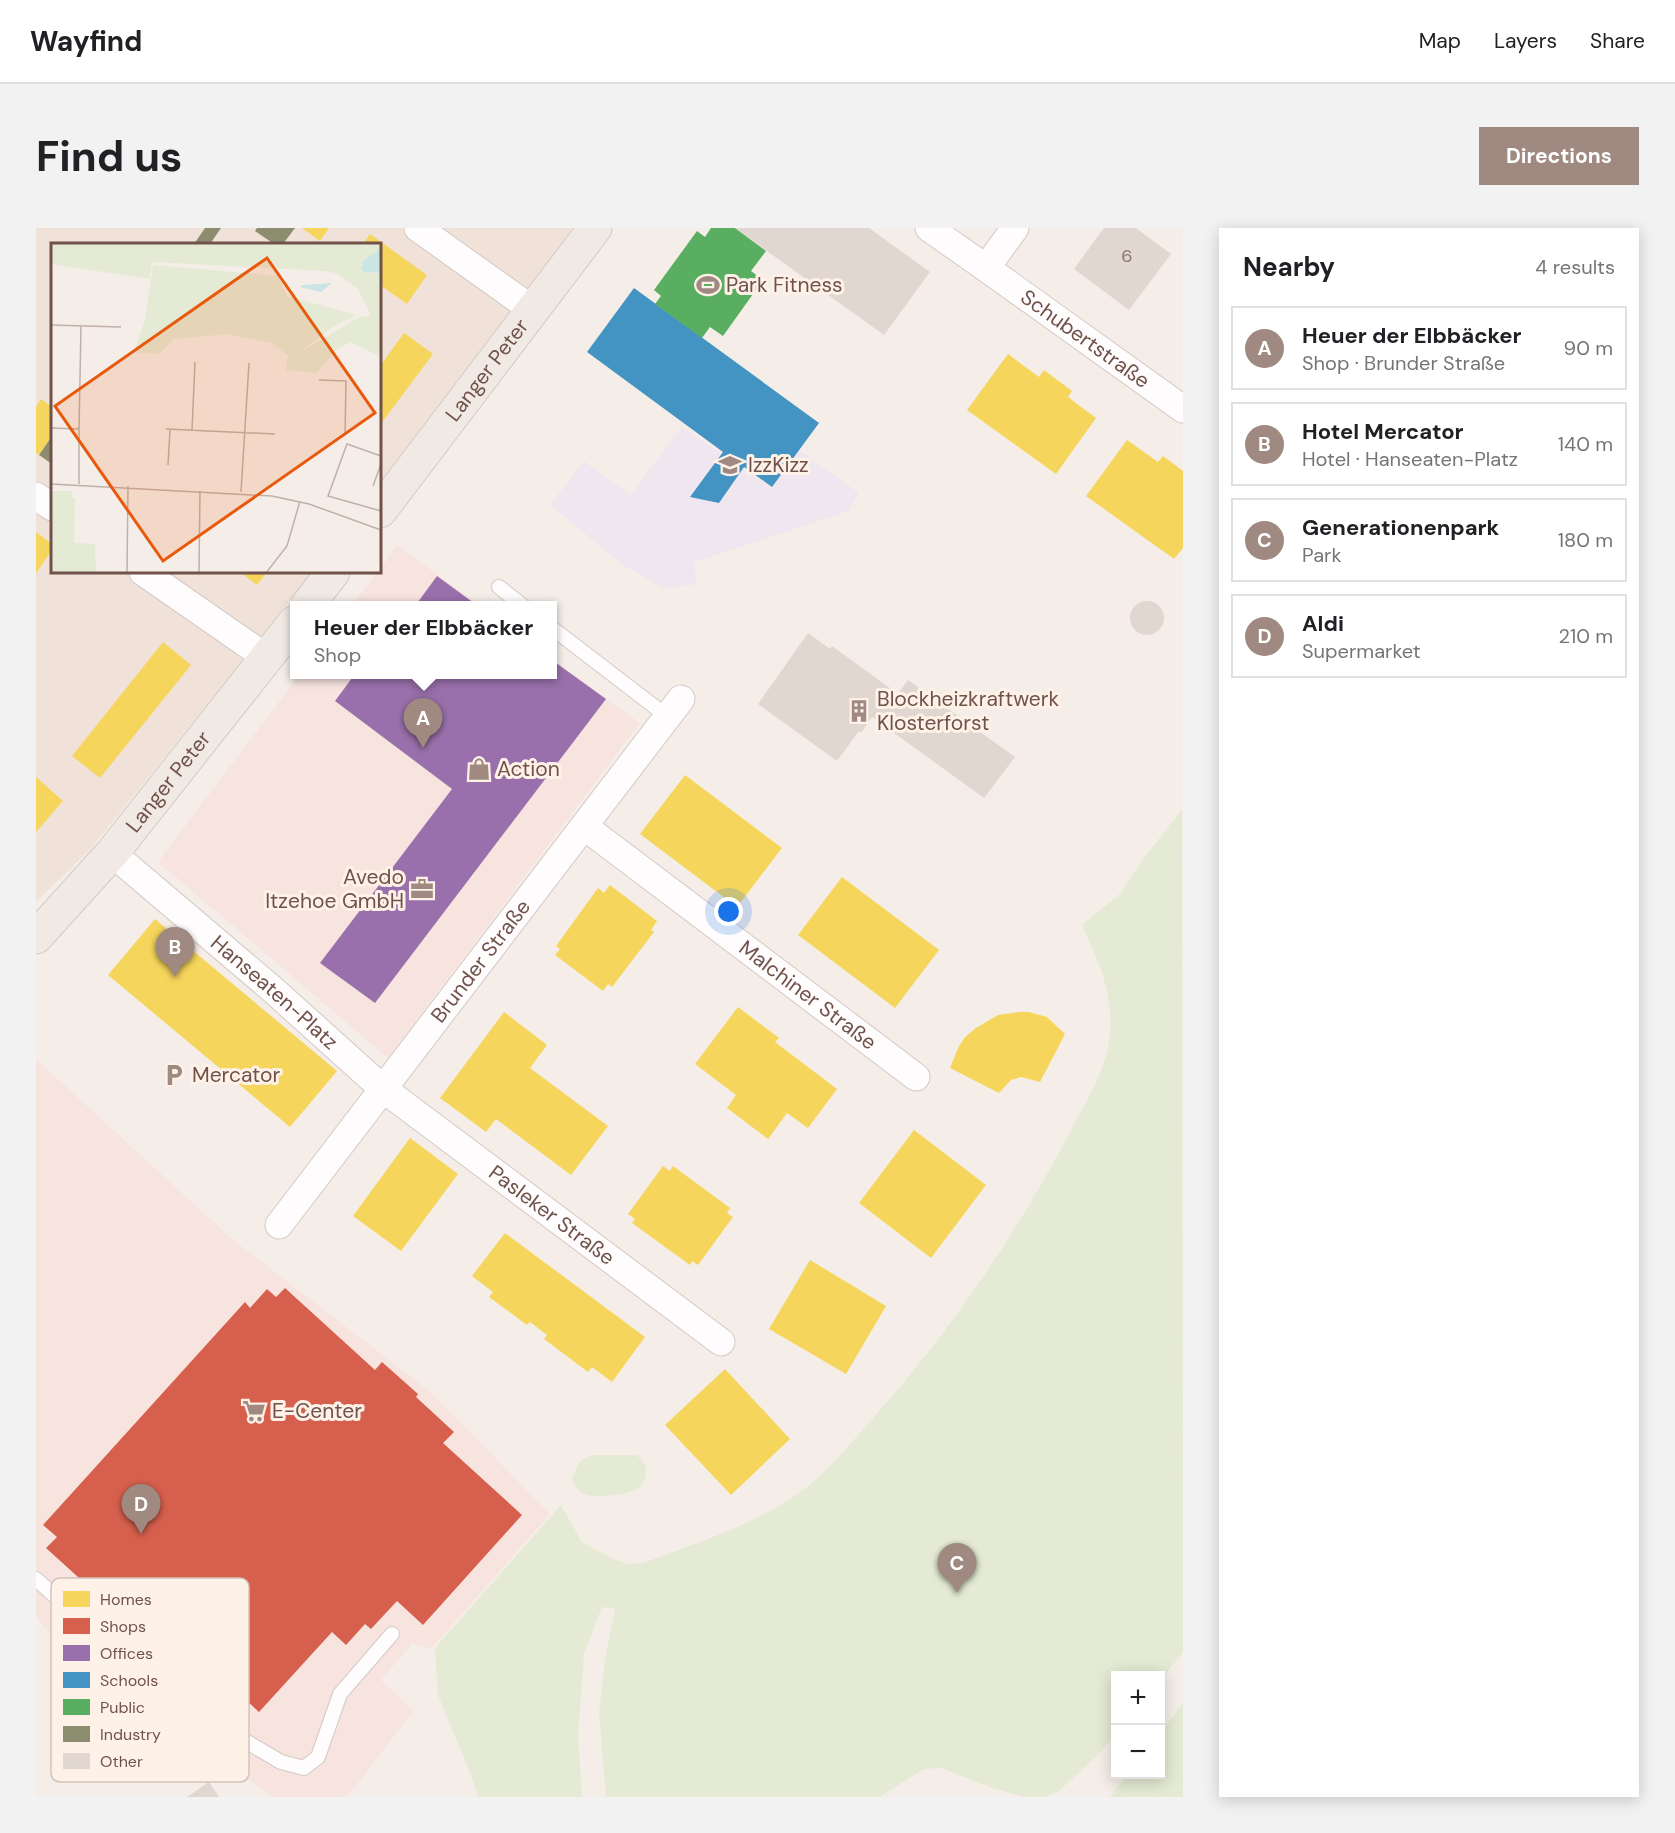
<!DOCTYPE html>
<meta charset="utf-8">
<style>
body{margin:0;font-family:"DM Sans",sans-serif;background:#f2f2f2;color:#202124}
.controls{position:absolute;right:18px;bottom:18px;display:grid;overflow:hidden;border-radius:0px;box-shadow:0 3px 15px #0003}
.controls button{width:54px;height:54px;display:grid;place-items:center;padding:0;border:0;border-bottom:2px solid #e0e0e0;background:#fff;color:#202124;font:30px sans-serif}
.you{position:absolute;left:693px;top:684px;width:21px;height:21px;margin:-15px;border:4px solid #fff;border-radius:50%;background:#1a73e8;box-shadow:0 0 0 9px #1a73e833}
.badge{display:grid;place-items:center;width:39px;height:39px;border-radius:50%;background:#9f8981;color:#fff;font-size:20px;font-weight:700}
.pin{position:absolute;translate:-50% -50px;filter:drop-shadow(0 2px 3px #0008)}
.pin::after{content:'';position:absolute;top:32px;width:21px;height:18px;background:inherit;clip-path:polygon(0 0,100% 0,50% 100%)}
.popup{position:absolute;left:254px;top:373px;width:267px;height:78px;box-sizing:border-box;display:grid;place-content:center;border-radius:0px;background:#fff;filter:drop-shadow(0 2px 4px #0005);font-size:20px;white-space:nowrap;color:#757577}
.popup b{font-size:22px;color:#202124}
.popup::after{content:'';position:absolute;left:50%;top:100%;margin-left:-12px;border:12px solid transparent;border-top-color:#fff}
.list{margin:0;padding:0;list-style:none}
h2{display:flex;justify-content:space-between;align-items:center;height:78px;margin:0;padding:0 24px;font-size:26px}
h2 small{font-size:20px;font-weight:400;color:#757577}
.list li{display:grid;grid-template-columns:39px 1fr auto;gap:18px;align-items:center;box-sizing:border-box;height:84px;margin:0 12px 12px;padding:0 12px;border:2px solid #e0e0e0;border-radius:0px}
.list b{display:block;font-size:22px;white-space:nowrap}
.list p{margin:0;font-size:20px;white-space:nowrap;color:#757577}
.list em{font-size:20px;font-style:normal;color:#757577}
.map{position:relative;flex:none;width:1147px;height:1569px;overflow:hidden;border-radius:0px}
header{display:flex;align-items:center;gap:36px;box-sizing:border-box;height:84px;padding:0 30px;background:#fff;border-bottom:2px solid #e0e0e0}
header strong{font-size:28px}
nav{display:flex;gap:33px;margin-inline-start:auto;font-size:21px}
.intro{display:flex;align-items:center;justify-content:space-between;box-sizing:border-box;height:144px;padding:0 36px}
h1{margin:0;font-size:42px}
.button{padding:15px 27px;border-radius:0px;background:#9f8981;color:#fff;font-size:21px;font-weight:700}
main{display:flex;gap:36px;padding:0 36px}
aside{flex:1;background:#fff;border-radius:0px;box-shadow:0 3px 15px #0003}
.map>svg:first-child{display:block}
.residential{fill:#f0e2d8}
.commercial{fill:#f8e4de}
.education{fill:#efe6f0}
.green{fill:#e4ead3}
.homes{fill:#f6d55c}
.shops{fill:#d6604d}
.offices{fill:#9970ab}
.schools{fill:#4393c3}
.public{fill:#5aae61}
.industry{fill:#8c8c6e}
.building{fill:#e1d6d0}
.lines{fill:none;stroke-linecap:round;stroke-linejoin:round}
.lane-casing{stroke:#d3c9c5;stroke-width:16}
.street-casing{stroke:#d3c9c5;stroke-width:29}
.primary-casing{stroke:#d3c9c5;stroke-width:35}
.lane{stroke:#fefcfc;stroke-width:14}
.street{stroke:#fefcfc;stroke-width:27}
.primary{stroke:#f1eae4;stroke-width:33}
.labels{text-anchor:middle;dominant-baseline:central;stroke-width:6;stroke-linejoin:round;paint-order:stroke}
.number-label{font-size:18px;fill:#8e756e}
.poi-label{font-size:21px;fill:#70524a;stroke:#fef2e8;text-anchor:start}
.street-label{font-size:21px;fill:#70524a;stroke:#fef2e8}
.inset-road{fill:none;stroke:#c0b0a9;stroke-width:1.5}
.view{fill:#e8590c;fill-opacity:0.15;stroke:#e8590c;stroke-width:3}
.inset-edge{fill:none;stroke:#70524a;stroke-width:3}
.key{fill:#fef2e8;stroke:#d3c2b9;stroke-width:1.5}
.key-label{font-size:16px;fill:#70524a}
</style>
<header>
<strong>Wayfind</strong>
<nav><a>Map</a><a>Layers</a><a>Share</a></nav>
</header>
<div class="intro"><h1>Find us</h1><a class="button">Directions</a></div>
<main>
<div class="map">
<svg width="1147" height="1569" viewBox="0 0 1147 1569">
<rect width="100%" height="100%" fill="#f5eee8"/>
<path class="residential" d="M0,0H537L344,261V16H16V344H277L53,623L0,674Z"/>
<path class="commercial" d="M361,317L443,377L316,378L341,344H344V341Z
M516,431L604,495L352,830L122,634L263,447L516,446Z
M0,831L196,1011L396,1165L514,1286L395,1421L376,1416L345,1452L378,1483L311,1569H237L7,1399L0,1387Z"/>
<path class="education" d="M646,199L735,259L763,222L823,265L813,283L658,334L661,356L628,361L587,337L514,277L548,233L594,267Z"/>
<path class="green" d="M1146,581L1147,1424L1125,1452L1124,1448H1080L1079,1507L1063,1526L1023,1563L1009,1569H989L956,1560L905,1540L887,1541L844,1569H570L563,1484L569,1431L579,1381L566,1379L548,1426L542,1508L546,1569H442L437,1552L402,1467L399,1420L525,1277L546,1314L575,1330L592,1336L607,1335C658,1316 715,1298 760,1267C787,1249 810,1221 831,1197C911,1108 980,1008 1035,902C1048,877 1064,851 1071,824C1082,777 1065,738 1046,697L1084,666L1105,634Z
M556,1227H601L610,1238C612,1262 595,1265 576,1267C559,1269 543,1271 536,1251L543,1234Z
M1147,1475V1569H1074L1091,1547L1124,1546L1125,1504Z"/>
<path class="homes" d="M266,0H293L284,13Z
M334,6L391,47L371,76L344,57V16H327Z
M368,105L397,126L344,197V138Z
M972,126L1003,149L1008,142L1036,163L1032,169L1060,190L1020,246L931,182Z
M5,171L16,179V208L3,227L0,225V179Z
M1091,212L1122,234L1127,228L1147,243V320L1138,331L1050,268Z
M0,304L16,316V322L0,345Z
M204,344H231L221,357Z
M127,414L155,437L64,550L36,528Z
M649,547L746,620L701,679L604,606Z
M0,549L27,573L0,604Z
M806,649L903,722L859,780L762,707Z
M574,657L621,693L615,702L618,704L576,759L572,756L567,763L519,727L524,721L520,718L562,660L568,665Z
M119,691L301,843L254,899L72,747Z
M702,779L743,810L739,814L801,861L772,900L751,885L732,911L691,880L700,867L659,836Z
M468,784L511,817L494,840L572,898L535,947L460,891L450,904L404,870Z
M984,784H993L1011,789L1029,806L1004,854L985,849L975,852L963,865L914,840L922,820L929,809L940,800L962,787Z
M878,902L950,957L895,1030L823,975Z
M374,910L422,946L365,1023L317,988Z
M627,938L634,943L637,938L694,980L691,985L697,989L662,1037L656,1033L654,1037L596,995L599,991L592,986Z
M469,1005L609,1109L576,1154L556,1139L552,1144L508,1111L511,1107L494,1094L491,1097L453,1069L457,1064L436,1048Z
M774,1032L850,1078L810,1146L733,1101Z
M689,1141L754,1211L695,1267L629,1197Z"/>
<path class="shops" d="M249,1060L339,1142L346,1134L382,1166L380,1169L418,1204L407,1215L486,1287L387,1397L361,1373L335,1401L329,1396L310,1417L296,1404L223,1484L100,1372L85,1388L10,1320L21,1309L7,1297L209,1074L214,1080L231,1061L240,1069Z"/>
<path class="offices" d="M401,348L442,378H379Z
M516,432L570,471L339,775L284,735L416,561L299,473L319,446H516Z"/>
<path class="schools" d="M598,60L783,195L736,259L708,239L683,275L654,269L687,224L551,124Z"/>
<path class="public" d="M675,0H699L730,23L715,43L727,52L687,108L674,99L666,110L619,76L625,68L618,62L661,3L669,9Z"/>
<path class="industry" d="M169,0H185L174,16H158Z
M221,0H259L247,16H238L219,3Z
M16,208V236L3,227Z"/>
<path class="building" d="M699,0H833L894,44L848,107Z
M1068,0H1100L1135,26L1093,82L1038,41Z
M1094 390a17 17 0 1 1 34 0a17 17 0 1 1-34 0Z
M772,405L794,421L796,418L862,466L872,452L979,529L948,570L836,489L825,505L823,503L801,533L722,476Z
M173,1554L183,1569H151Z"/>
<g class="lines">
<g class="lane-casing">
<path id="lane" d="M463,359L487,378
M516,400L632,489
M0,1351L47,1393L165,1487L245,1534L268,1540L282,1529L304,1466L356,1406"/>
</g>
<g class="street-casing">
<g id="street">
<path d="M382,0L497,82"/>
<path d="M893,0L950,40L979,0"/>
<path id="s1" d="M950,40L1147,181"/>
<path d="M0,268L16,279"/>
<path d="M107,344L231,430"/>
<path id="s2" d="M549,599L880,849"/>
<path id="s3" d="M76,625L236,761L346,860L685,1114"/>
<path id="s4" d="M243,997L645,471"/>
</g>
</g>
<g class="primary-casing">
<g id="primary">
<path id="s5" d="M344,283L559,0"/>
<path d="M271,378L297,344"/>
<path id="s6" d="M0,709L76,625L258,395"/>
</g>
</g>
<use href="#lane" class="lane"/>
<use href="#street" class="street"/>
<use href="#primary" class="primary"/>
</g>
<defs>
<g id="stadium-bare" transform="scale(1.8)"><path d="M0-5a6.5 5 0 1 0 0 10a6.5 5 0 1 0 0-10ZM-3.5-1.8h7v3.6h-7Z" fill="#9f8981" stroke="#fef2e8" stroke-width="2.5" paint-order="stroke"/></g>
<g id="school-bare" transform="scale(1.8)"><path d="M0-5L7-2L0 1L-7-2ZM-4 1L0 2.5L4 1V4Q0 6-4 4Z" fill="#9f8981" stroke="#fef2e8" stroke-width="2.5" paint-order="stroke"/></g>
<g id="building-bare" transform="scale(1.8)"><path d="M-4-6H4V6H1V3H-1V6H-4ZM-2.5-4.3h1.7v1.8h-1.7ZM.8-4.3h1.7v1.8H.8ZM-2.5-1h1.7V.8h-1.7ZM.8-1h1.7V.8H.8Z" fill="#9f8981" stroke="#fef2e8" stroke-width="2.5" paint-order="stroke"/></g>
<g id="shop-bare" transform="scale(1.8)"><path d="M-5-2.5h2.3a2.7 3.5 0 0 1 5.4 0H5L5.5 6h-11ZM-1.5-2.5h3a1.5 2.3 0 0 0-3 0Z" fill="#9f8981" stroke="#fef2e8" stroke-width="2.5" paint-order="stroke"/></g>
<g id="office-bare" transform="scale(1.8)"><path d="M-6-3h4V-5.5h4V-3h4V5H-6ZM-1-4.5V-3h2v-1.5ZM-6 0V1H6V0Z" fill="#9f8981" stroke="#fef2e8" stroke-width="2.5" paint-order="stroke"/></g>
<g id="parking-bare" transform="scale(1.8)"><path d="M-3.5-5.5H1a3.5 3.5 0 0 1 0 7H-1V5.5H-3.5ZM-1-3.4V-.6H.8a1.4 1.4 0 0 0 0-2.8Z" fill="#9f8981" stroke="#fef2e8" stroke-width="2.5" paint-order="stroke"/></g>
<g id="supermarket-bare" transform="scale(1.8)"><path d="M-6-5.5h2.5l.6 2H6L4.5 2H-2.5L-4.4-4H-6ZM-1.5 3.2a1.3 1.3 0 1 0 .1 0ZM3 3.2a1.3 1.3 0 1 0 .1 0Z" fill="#9f8981" stroke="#fef2e8" stroke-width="2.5" paint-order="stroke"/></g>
</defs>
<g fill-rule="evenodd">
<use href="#stadium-bare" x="672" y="57"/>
<use href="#school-bare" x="694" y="237"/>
<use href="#building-bare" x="823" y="483"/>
<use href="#shop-bare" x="443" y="541"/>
<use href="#office-bare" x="386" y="661"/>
<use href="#parking-bare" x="138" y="847"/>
<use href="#supermarket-bare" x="218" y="1183"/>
</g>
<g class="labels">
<g class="number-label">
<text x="1091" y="28">6</text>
</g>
<g class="poi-label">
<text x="690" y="57">Park Fitness</text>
<text x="712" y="237">IzzKizz</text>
<text x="841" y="471">Blockheizkraftwerk<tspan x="841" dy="24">Klosterforst</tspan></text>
<text x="461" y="541">Action</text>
<text x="368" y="649" text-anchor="end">Avedo<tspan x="368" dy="24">Itzehoe GmbH</tspan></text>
<text x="156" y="847">Mercator</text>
<text x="236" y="1183">E-Center</text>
</g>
<g class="street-label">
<text stroke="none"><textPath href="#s1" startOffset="122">Schubertstraße</textPath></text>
<text stroke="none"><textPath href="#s5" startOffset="177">Langer Peter</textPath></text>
<text stroke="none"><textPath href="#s6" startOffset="204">Langer Peter</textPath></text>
<text stroke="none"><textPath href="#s4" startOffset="332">Brunder Straße</textPath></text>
<text stroke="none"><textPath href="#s3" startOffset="214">Hanseaten-Platz</textPath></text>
<text stroke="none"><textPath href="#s2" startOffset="279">Malchiner Straße</textPath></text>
<text stroke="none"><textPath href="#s3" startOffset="570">Pasleker Straße</textPath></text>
</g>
</g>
<g transform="translate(15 15)">
<rect width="330" height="330" fill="#f5eee8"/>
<path d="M0,0H330V5L310,22L316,30H330V114L300,99L286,106L266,130L235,127L237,112L220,100L176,91L123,96L108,111L83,109L94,77L102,22L227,33L236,53L306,72L283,83L245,112L308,74L320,73L307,46L287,31L275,28L101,19L98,36L0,21ZM0,248H21V255H24L23,300L44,301L45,330H0Z" fill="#e4ead3"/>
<path d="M330,5V30L313,29L310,25L312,18ZM281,40L270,49L249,44L251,42Z" fill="#cae6e4"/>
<path class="inset-road" d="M0,82L70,84M268,137L295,138L294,192M0,185L28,186V241M28,186L30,83M115,186L224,191M141,187L144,119M330,213L296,201L277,253L330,268M117,222L119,187M0,241L221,253L258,261L330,287M322,243L330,221M190,249L198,120M76,330L77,243M148,330L149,248M215,330L236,303L249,258"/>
<path class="view" d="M216,15L324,170L112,318L4,163Z"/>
<rect width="330" height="330" class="inset-edge"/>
</g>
<rect x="15" y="1350" width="198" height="204" rx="9" class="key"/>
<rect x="27" y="1363" width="27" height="16" fill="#f6d55c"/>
<rect x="27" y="1390" width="27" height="16" fill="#d6604d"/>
<rect x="27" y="1417" width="27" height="16" fill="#9970ab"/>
<rect x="27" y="1444" width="27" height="16" fill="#4393c3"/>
<rect x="27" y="1471" width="27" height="16" fill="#5aae61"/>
<rect x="27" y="1498" width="27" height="16" fill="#8c8c6e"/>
<rect x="27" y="1525" width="27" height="16" fill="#e1d6d0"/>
<g class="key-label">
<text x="64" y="1377">Homes</text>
<text x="64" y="1404">Shops</text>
<text x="64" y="1431">Offices</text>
<text x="64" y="1458">Schools</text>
<text x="64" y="1485">Public</text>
<text x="64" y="1512">Industry</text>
<text x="64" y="1539">Other</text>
</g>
</svg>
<div class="controls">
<button>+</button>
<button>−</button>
</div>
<div class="you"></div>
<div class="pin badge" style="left:387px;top:520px">A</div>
<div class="popup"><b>Heuer der Elbbäcker</b>Shop</div>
<div class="pin badge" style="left:139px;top:749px">B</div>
<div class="pin badge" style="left:921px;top:1365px">C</div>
<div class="pin badge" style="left:105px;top:1306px">D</div>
</div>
<aside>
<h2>Nearby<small>4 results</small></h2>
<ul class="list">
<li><span class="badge">A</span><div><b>Heuer der Elbbäcker</b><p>Shop · Brunder Straße</p></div><em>90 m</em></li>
<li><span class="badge">B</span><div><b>Hotel Mercator</b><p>Hotel · Hanseaten-Platz</p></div><em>140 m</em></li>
<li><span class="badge">C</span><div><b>Generationenpark</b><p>Park</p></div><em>180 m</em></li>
<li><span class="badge">D</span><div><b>Aldi</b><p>Supermarket</p></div><em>210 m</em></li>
</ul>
</aside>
</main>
